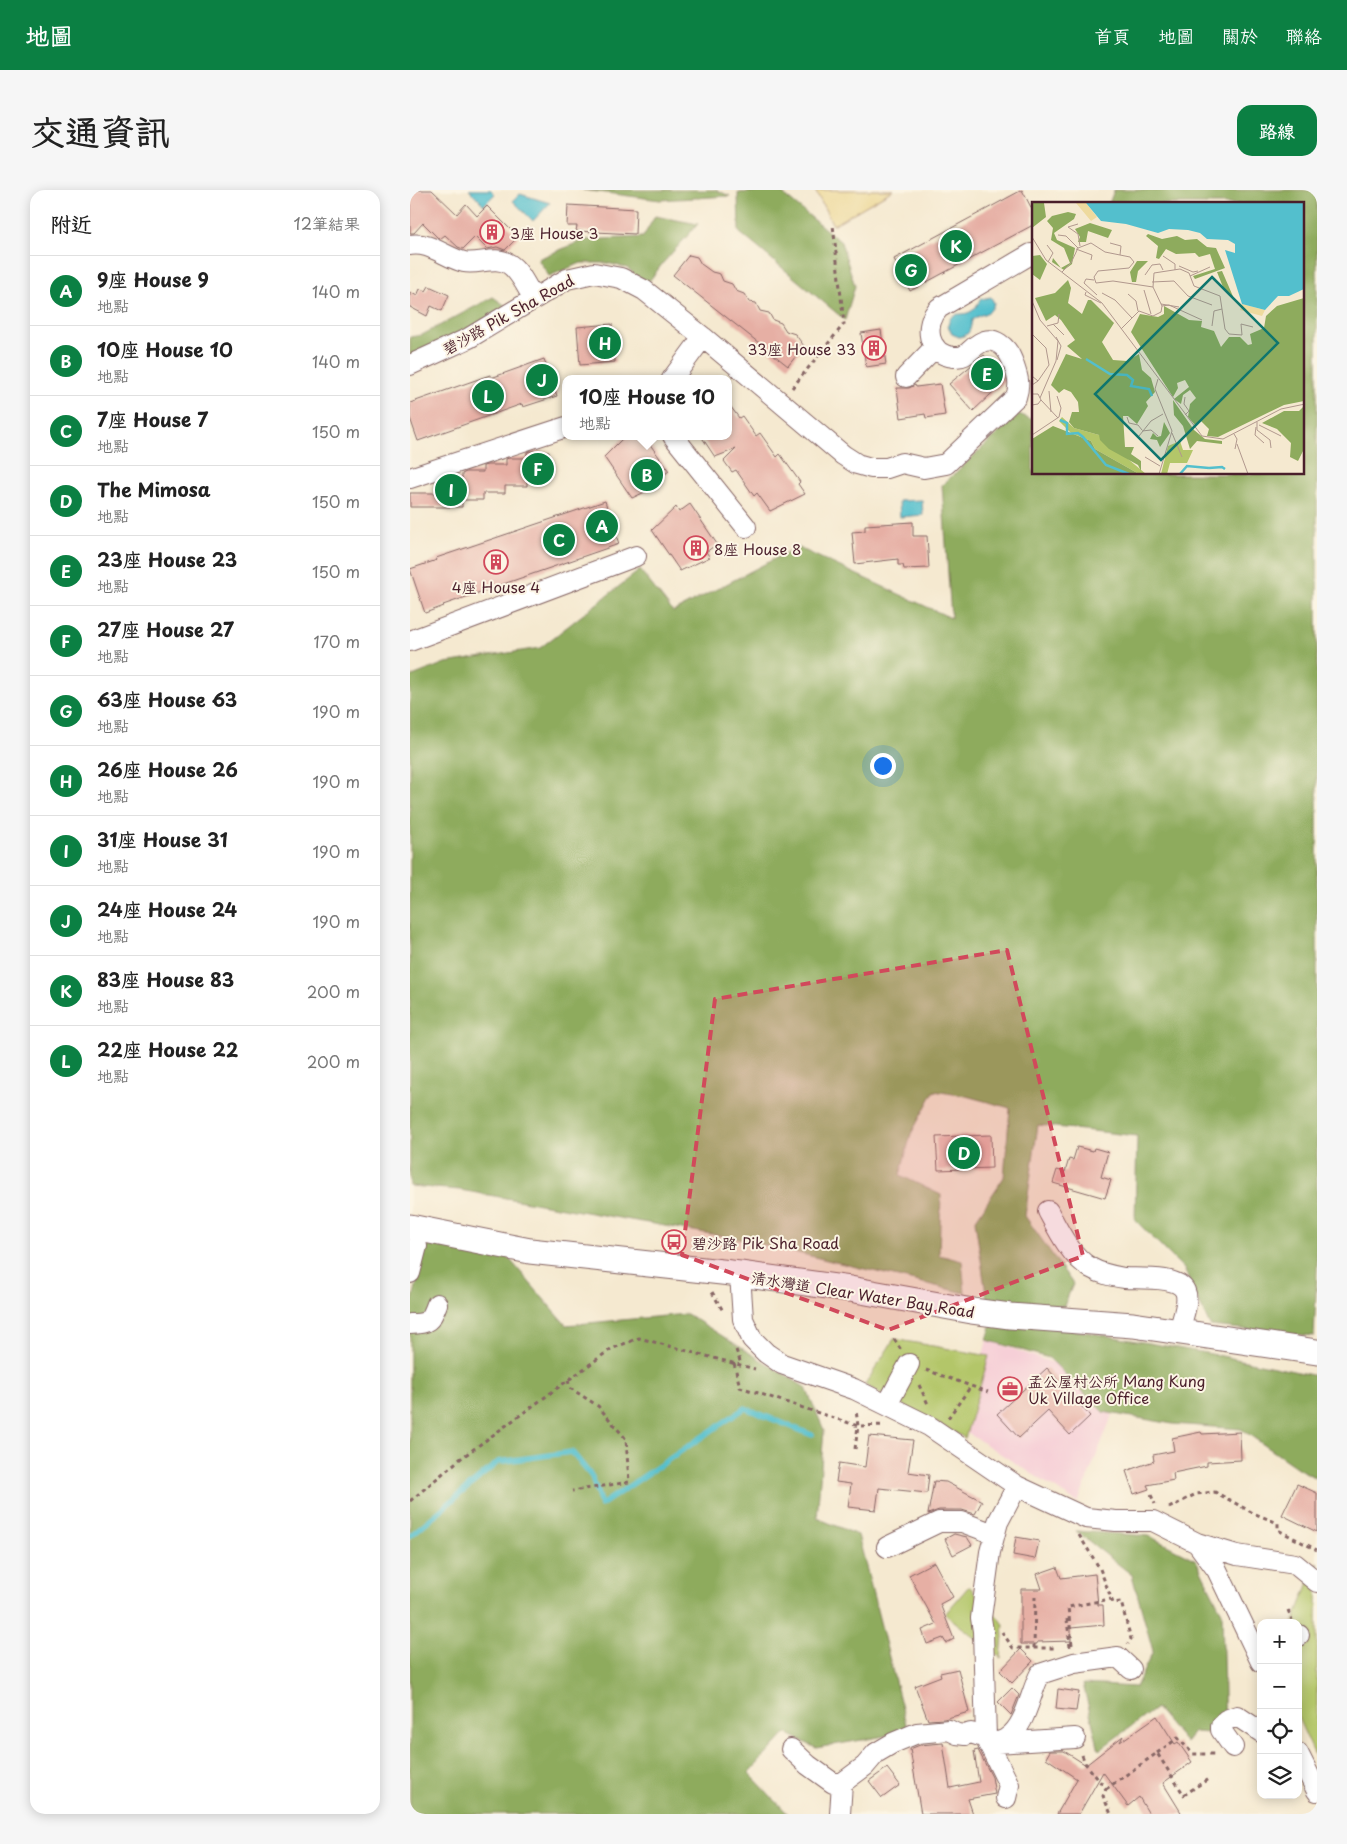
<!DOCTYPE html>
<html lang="zh-TW">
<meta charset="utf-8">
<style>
body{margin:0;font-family:"Playpen Sans","LXGW WenKai TC",sans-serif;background:#f6f6f6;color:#222}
.controls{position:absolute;right:15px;bottom:15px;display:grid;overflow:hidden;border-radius:10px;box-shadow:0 2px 12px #0003}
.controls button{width:45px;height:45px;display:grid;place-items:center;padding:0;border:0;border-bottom:1px solid #e0e0e0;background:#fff;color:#222;font:25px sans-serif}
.you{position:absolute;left:472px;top:575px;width:18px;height:18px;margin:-12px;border:4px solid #fff;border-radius:50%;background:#1a73e8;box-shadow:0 0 0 8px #1a73e833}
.badge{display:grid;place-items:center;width:32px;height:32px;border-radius:50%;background:#0b8043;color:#fff;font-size:16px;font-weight:700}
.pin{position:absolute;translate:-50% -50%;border:2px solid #fff;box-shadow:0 1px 5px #0006}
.popup{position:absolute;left:152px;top:185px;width:170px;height:65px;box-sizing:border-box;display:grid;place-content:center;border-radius:10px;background:#fff;filter:drop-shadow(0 1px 4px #0005);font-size:16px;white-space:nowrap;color:#767676}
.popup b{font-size:19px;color:#222}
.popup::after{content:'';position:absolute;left:50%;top:100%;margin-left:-10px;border:10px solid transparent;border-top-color:#fff}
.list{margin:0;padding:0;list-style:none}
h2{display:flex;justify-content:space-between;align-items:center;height:65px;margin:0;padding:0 20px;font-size:21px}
h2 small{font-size:16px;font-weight:400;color:#767676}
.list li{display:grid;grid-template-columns:32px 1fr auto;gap:15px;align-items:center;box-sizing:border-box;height:70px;padding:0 20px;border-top:1px solid #e0e0e0}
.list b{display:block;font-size:19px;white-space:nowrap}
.list p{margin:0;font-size:16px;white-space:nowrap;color:#767676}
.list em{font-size:16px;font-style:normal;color:#767676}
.icon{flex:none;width:28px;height:28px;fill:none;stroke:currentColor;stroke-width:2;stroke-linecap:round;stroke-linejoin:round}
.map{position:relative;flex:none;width:907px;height:1624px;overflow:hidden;border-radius:15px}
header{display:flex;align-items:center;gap:30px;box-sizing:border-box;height:70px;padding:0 25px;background:#0b8043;color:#fff}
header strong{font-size:24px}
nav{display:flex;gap:28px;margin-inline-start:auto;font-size:18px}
.intro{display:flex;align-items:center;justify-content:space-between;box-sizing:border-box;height:120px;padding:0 30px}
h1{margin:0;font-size:35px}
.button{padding:12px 22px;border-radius:15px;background:#0b8043;color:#fff;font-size:18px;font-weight:700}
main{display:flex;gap:30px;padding:0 30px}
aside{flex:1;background:#fff;border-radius:15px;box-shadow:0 2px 12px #0003}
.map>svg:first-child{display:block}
.built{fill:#f6cfd7}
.green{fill:#b3c669;stroke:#7e724a}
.forest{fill:#8eab5d;stroke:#6c6544}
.sand{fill:#eeda9e;stroke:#9c7c64}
.water{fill:#53bfcd;stroke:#4e6f7c}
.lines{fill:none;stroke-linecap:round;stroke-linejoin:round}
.stream{stroke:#53bfcd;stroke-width:5.5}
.building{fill:#e6afa4}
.minor-casing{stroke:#866665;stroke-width:22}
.major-casing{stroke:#866665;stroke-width:27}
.path{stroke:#866665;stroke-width:3;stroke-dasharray:4 4;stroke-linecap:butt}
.minor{stroke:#fff;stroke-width:20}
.major{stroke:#fff;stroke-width:25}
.marked{fill:#d1495b;fill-opacity:0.2;stroke:#d1495b;stroke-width:4;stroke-dasharray:10 6;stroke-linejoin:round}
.labels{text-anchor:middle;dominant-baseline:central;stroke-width:4;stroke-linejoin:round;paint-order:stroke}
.poi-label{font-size:15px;fill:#4a1f2b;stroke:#fcf5e5;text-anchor:start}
.street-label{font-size:15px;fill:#4a1f2b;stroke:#fcf5e5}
.inset-river{fill:none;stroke:#53bfcd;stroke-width:2.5}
.inset-road{fill:none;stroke:#b1988e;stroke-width:1}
.view{fill:#0f766e;fill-opacity:0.15;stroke:#0f766e;stroke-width:2.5}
.inset-edge{fill:none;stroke:#4a1f2b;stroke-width:2.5}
</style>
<header>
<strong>地圖</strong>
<nav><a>首頁</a><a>地圖</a><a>關於</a><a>聯絡</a></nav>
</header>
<div class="intro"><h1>交通資訊</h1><a class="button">路線</a></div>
<main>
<aside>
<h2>附近<small>12筆結果</small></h2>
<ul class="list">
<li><span class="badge">A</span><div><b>9座 House 9</b><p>地點</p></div><em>140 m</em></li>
<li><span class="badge">B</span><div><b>10座 House 10</b><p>地點</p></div><em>140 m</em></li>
<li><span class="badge">C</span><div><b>7座 House 7</b><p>地點</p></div><em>150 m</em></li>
<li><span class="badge">D</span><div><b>The Mimosa</b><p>地點</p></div><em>150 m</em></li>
<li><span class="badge">E</span><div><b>23座 House 23</b><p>地點</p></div><em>150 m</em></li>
<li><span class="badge">F</span><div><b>27座 House 27</b><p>地點</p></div><em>170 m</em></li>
<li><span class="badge">G</span><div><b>63座 House 63</b><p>地點</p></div><em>190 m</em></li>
<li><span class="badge">H</span><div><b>26座 House 26</b><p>地點</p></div><em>190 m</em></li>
<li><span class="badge">I</span><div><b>31座 House 31</b><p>地點</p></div><em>190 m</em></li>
<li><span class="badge">J</span><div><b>24座 House 24</b><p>地點</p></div><em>190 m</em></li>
<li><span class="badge">K</span><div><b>83座 House 83</b><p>地點</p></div><em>200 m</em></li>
<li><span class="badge">L</span><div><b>22座 House 22</b><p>地點</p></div><em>200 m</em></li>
</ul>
</aside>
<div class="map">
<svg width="907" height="1624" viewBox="0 0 907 1624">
<rect width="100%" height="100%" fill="#fcf5e5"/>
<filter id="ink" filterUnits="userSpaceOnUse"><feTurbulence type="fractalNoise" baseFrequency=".02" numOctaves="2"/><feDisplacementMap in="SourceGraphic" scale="10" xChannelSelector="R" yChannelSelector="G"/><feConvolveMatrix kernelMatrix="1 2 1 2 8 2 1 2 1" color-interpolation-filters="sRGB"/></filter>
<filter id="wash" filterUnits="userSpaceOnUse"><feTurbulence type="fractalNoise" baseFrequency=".0096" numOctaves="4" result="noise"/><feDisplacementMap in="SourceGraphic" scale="20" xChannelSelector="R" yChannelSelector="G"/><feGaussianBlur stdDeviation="1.12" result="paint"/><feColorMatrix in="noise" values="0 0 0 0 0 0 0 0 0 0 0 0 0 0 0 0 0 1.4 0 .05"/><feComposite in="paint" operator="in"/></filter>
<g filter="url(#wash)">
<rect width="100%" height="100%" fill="#f5e9d0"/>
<path class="built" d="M577,1150L713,1197L668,1313L553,1240Z"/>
<path class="green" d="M484,1149L579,1166L555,1248L455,1195Z
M907,1372V1570L888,1528V1433H883Z
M559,1396L594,1434L591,1468L535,1424Z"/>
<path class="forest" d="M173,0H306L320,6L250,10Z
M368,0L431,52L445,96L435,130L329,42L328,3Z
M704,0H907V1080L904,1146L800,1136L774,1079L725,1030L727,946L628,935L615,1026L663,1094L654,1116L577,1110L565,1031L594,987L600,918L556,906L524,901L501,944L490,985L531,1005L529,1065L552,1071L555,1103L329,1049L50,1000L0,996V487L35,473L130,458L230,380L263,422L387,357L541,428L532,295L609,224L623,230V284H893V14H699Z
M245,26L288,34L253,73L237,94L217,78L197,73H171L139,86L128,69L174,50L233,47Z
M83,107L96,116L48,146L0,169V147L12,145Z
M19,1043L96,1065L156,1135L277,1124L396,1198L414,1240L407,1328L448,1345L498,1542L406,1558L376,1543L339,1583L378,1624H0V1121Z
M584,1126L807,1165L907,1186V1288L889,1279L831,1239L763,1234L693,1222L639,1168L577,1150Z
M666,1341L739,1346L786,1370L812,1423L815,1544L784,1542L776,1553L746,1518L689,1560L673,1494L726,1497L743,1461L722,1385Z"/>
<path class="sand" d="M405,0H483L423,35Z"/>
<path class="water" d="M59,0H81L85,4L74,15Z
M110,4L140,13L123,31L103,11Z
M581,107L584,113C581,126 571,122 562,130C560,139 561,145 549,147L542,144L538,136C541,119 550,127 560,122C566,119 567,114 571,109Z
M512,310L513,325L490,327L489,311Z"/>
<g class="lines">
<path class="stream" d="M0,1346L88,1272L162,1262L182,1287L191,1315L335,1218L402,1245"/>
</g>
<g id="blocks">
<path class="building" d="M0,0H22L47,24L56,14L67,26L77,16L108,47L95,60L87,57L77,59L65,47L53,59L48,57L35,45L30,49L28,48L13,33L4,43H0Z
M612,0L623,21V35L500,101L484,69Z
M158,15L226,19L225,44L166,41L167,36H157Z
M279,65L287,67L291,74L302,82L310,84L313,91L322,94L326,101L334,104L339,112L346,113L350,121L359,123L363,130L371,133L376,141L385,144L394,156L378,176L263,85Z
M19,96L39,105L32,121L21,116L17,126L0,117V102L7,106L10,99L16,101Z
M202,134L205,172L170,175L167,137Z
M471,140L476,174L456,177L451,143Z
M574,165L596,190L563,221L539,194Z
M134,169L147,206L113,217L112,214L8,251L0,228V213L80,185L81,188Z
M530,194L535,225L516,228L515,224L491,228L487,198H499L505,195L506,197Z
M318,213L329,228L332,226L346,246L350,243L367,267L370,264L390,292L388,294L395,304L360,321L347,303L344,306L326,280L322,282L314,271L326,259L305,267L291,246H318Z
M215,246H234L259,281L248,289L252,294L222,308L194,267Z
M120,261L139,262V289H117V296H95V303H73V310H52V317H0V303H30V291L52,289V284L56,282H73V276L77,275H96V269L99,268H117V262Z
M195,311L209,354L33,415L34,416L15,423L0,379L27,370L26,368Z
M280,314L307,354L296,362L300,367L270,381L242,340L266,317L269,322Z
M503,332V346H517L519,378L494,379L493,375H488V369L445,374L442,342L455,341V335Z
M581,945L582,978L528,980L526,947Z
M667,957L683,961L684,958L698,962L691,987L701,990L695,1008L643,993L647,980L655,982L659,969L663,970Z
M637,1178L680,1226L660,1245L638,1221L609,1248L587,1224Z
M791,1242L792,1244L830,1242L831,1270L797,1272V1276L763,1283L764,1290L737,1295L739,1299L724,1304L716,1281L744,1271L743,1265L764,1261L762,1248Z
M459,1246L503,1250L498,1282L519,1285L517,1303L469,1298L466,1320L438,1317L441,1294L426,1292L429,1273L455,1277Z
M524,1291L536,1292L572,1311L565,1324L552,1320H529L518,1324Z
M887,1294L907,1303V1342L872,1325Z
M544,1344L557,1347L562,1355L543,1365L535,1349Z
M606,1347L629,1351L625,1369L603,1365Z
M524,1372L543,1407L530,1414L544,1449L536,1453L533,1448L517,1454L512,1440L526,1434L499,1385Z
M647,1377L651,1388L685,1384L688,1415H693L694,1435L661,1438V1451L627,1452V1454H611V1399H632L627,1384Z
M611,1459L623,1471L602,1493L590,1481Z
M548,1479L559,1522L534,1529L518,1530L505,1496L531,1486L530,1483Z
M602,1498L609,1505L601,1525L588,1512Z
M648,1499L669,1502L666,1521L646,1519Z
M747,1526L765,1554L768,1552L782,1572L753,1593L772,1624H739L729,1607L718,1616L693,1582L669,1624H647L667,1589L636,1568L640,1561H654L676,1575L713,1546L710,1552Z
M533,1553L540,1598L569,1592L564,1561L568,1560L582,1587L585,1604L558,1609L563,1624H511L500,1559L510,1555Z
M477,1578L490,1595L472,1608L459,1591Z"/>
</g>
</g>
<g filter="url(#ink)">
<use href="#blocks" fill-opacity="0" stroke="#866665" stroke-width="1"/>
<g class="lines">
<g class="minor-casing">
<path id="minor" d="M0,55C19,51 36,68 54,72C69,75 85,65 99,74C110,81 117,98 124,109
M0,175L59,148L157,89L184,83L211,88L234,100L293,147L433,265L447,274L461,278H477L492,273L514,278L536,274L606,207C611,192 607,185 602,170C597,157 584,145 570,153C559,159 558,168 544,167C517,165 513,134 529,118L621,64
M496,187L525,157
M262,189L293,147
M263,246L336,337
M0,288L156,237
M0,451L226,366
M638,1021C648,1040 661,1067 681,1078C691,1084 702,1086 714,1088C728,1089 768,1085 775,1101C780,1112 771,1131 769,1142
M0,1083L7,1056
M330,1084L333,1129L342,1149L356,1163L372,1174L444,1199L519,1236L607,1296L676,1328L706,1331H743L787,1353L807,1380L851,1472
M0,1134C18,1134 21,1131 27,1114
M477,1215L499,1174
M787,1353L827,1365L885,1374L907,1392
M477,1357L529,1332H552L584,1344
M888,1446L889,1445
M587,1553L665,1548
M578,1554C584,1552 592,1552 597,1548C616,1536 620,1503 630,1484L664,1473L708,1467L721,1479
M823,1557L811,1540V1536L816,1530L827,1526L851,1542
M381,1559L398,1575L423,1593H432L455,1576L466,1563L483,1553L507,1543L539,1540L547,1544L555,1545L561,1543L576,1548
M888,1563L907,1601
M596,1608L599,1595L576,1548L573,1441L571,1428L580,1362L588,1332L607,1296
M430,1624L432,1593"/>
</g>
<g class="major-casing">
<path id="major" d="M0,1037L120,1061L330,1084L440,1099L562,1121L600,1126L723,1135L907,1162"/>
</g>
<path class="path" d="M382,198L434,134L423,35
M302,1102L313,1121
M484,1149L491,1160
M326,1160L331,1174
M324,1173L330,1197L448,1236L475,1235
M516,1180L578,1202
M158,1190L160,1198L188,1216L216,1249L219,1292L162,1301
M509,1195L518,1214
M538,1228L561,1196
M445,1259L448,1236L446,1220
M741,1305L745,1314
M0,1311L50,1269L201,1159L229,1148L345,1179
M759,1318L786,1304L805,1302L843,1323L868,1333V1340L907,1360
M669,1345L690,1379L703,1413L711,1412L721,1449L718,1454
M878,1420L882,1430
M657,1429L660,1457
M592,1442L603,1458H645
M662,1455L658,1417L701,1409
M624,1458L625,1407
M747,1563L768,1548L783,1564H807
M672,1565L675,1573L696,1599L693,1606L701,1624
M696,1599L747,1563L774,1605L798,1589"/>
<use href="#minor" class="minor"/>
<use href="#major" class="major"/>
</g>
</g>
<path class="marked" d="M597,760L673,1066L478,1140L272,1065L305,809Z"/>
<defs>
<g id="building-ring" transform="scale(1.25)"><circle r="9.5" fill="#fcf5e5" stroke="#d1495b" stroke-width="1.5"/><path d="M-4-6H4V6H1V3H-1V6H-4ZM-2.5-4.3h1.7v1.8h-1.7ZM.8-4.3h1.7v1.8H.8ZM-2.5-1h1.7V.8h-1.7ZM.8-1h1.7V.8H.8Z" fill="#d1495b"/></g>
<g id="bus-ring" transform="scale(1.25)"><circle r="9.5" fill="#fcf5e5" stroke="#d1495b" stroke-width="1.5"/><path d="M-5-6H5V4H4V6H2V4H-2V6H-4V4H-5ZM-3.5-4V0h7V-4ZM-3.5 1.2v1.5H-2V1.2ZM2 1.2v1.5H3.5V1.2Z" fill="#d1495b"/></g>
<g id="office-ring" transform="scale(1.25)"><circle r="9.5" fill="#fcf5e5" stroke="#d1495b" stroke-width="1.5"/><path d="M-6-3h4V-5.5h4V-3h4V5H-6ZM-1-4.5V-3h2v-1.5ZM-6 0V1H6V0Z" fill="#d1495b"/></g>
</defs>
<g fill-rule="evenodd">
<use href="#building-ring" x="82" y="42"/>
<use href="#building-ring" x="464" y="158"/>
<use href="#building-ring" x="286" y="358"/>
<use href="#building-ring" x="86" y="372"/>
<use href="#bus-ring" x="264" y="1052"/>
<use href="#office-ring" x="600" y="1199"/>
</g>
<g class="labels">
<g class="poi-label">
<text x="100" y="42">3座 House 3</text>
<text x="446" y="158" text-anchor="end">33座 House 33</text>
<text x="304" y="358">8座 House 8</text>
<text x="86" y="396" text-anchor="middle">4座 House 4</text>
<text x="282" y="1052">碧沙路 Pik Sha Road</text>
<text x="618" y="1190">孟公屋村公所 Mang Kung<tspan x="618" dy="17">Uk Village Office</tspan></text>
</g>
<g class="street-label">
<text transform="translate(98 124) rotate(-29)">碧沙路 Pik Sha Road</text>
<text transform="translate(453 1104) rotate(9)">清水灣道 Clear Water Bay Road</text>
</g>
</g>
<g transform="translate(622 12)">
<rect width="272" height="272" fill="#f5e9d0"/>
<path d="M30,215L42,226L67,233L114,272H107L63,247L59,239L39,231L27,219ZM148,239L151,248H161L155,261H138L135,272H129L136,244Z" fill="#b3c669"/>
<path d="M0,1H12L14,15L0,26ZM36,10L44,12L42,17L22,31L25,38L43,46L40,62L32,68L20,60L21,56L29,66L38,61L32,46L19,38L21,26L15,19L20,14ZM58,21L80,28L76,36L56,29L54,40H46L48,35L43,27ZM116,32L130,37L145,34L153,38L165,37L175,45L184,46L193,66L163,77L161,74L183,67L178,52L167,55L163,51L144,52L134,47L127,57L124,56L126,44L114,34ZM8,53L15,62L8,78L0,72V54ZM105,59H116L106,69L104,80H100L98,70ZM190,69L203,99L191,85L185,70ZM36,78L39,86L36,101L50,112L56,98H59L82,121L70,140L81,158L95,159L107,152L110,168L119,176L123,190L114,200L116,204L105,222L96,214H91L93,245H102L99,252L109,259V269L106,263L77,247L68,238L67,233L42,226L37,220L40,210H47L46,200L39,190L32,187L27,191L19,183L34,152L50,157L35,144L43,138L29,118L23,113L14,119L3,96L23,91ZM272,96V199L252,203L186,235L175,234L177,227L168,218L163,223L156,215L158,202L164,196L158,188L151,193L149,202L142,197L157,185L153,178L145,181L146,186L141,195L99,130L108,112L126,115L132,112V104L157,118L170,119L169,125L182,129L189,145L197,135H208L216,143L220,142L218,132L232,126L234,114L245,104ZM141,198L162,228L173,237L190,239V242L165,239L158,247L151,224L142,213ZM272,204V247L266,259L258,255L259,241L245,227L230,221L252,209H267ZM132,220L138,231L128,245L125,238L118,237L121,231L125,235L129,234ZM21,224L59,239L63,247L107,272H0V237Z" fill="#8eab5d"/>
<path d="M44,1H54L65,15L59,19ZM210,102L233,108L230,114L208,108Z" fill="#eeda9e"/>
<path d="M54,1H272V87L257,94H246L233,108L210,102L193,48L203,51V42L196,38L175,37L168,31L156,28L137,27L126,31L94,22L69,19Z" fill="#53bfcd"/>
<path class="inset-river" d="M54,157L78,172L95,173L101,178L99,184L117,187L120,194M28,218L35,221V232L46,231L51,235L74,263L97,272M177,266L190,265L193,267M148,272L155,264L177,266"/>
<path class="inset-road" d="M46,22L36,25L46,32L48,44M26,33L34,34L46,46M0,35L14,58L70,101L170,234L191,237L249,207L273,202M78,41L89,44L88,53M15,43L21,51L16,60M44,47L60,53L59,58M131,54L143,62V68M147,64L161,70L166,69M30,70L39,61L46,46L59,41L73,50L98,55L102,60L97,66L66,69L62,75L64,81L81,79L121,85M113,73L120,63L128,62L131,68M158,74L178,65M62,78L54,77L52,81L65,93M120,80L142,79L156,94L180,103M112,88L119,112M54,90L53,93L69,101M70,91L83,98L100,116M96,92L104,99L106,109M0,99L8,118L26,139L24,159L8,196M129,102L147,105M130,104L137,103L170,118M21,122L32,133M15,124L26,121L27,112M180,124L182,109L190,107M89,127L107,109L121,114L129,110L130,104L121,85L122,71L148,67L157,71L162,84L188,94L193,127L197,132L210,133L209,122L221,125M0,132L14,146L17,163L6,179M24,135L29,144L25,158M0,174L6,179L0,183M126,177L123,187L140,229L127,272M17,189L19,210M0,192H6L9,198L6,202L0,203M153,195L152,202L157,209L153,213M9,198L26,216M95,215L97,221L106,223L110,228M225,220V228L238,238L239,246M227,223L249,234M224,225L223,233L232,241M110,229L119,228L126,234M140,231L150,255M202,232L205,237L203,247M0,233L27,215L29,206L25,194M107,234L119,219L131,212M205,242L216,272M113,255L128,264"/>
<path class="view" d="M180,75L246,141L129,258L63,192Z"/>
<rect width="272" height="272" class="inset-edge"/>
</g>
</svg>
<div class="controls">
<button>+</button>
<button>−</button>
<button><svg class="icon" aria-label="locate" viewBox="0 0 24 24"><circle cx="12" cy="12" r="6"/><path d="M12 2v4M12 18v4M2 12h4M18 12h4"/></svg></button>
<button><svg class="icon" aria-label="layers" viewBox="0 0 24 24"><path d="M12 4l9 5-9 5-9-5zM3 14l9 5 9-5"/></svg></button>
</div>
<div class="you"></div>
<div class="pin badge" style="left:192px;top:336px">A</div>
<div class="pin badge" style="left:237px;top:285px">B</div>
<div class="popup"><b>10座 House 10</b>地點</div>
<div class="pin badge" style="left:149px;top:350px">C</div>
<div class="pin badge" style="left:554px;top:963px">D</div>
<div class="pin badge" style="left:577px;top:184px">E</div>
<div class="pin badge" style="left:128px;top:279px">F</div>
<div class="pin badge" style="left:501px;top:80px">G</div>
<div class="pin badge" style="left:195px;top:153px">H</div>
<div class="pin badge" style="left:41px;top:300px">I</div>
<div class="pin badge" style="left:132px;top:190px">J</div>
<div class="pin badge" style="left:546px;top:56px">K</div>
<div class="pin badge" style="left:78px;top:206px">L</div>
</div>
</main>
